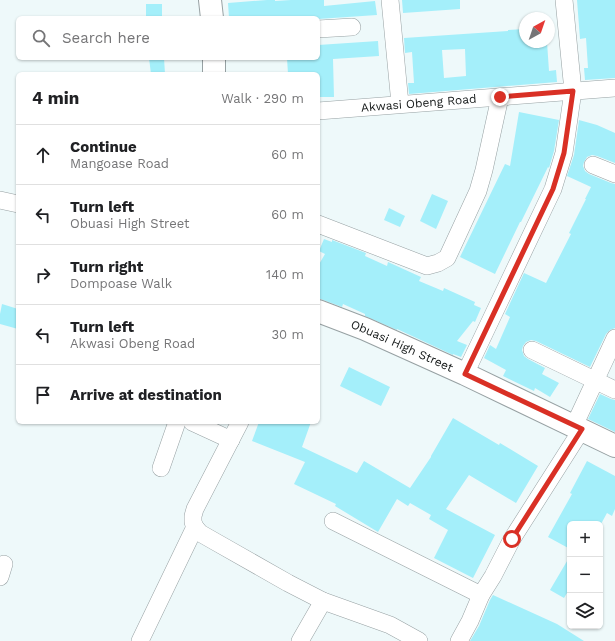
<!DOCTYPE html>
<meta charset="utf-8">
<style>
body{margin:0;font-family:"Work Sans",sans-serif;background:#f2f2f2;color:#202124}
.controls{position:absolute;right:12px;bottom:12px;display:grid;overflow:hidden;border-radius:6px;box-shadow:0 1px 3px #0004}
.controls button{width:36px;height:36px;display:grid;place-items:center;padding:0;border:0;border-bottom:1px solid #e0e0e0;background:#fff;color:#202124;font:20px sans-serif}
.compass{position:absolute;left:519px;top:12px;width:36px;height:36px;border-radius:50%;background:#fff;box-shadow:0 1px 3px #0004;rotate:40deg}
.stop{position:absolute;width:12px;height:12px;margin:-9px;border:3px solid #d93025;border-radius:50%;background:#fff}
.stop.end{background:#d93025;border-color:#fff;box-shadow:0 1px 4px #0008}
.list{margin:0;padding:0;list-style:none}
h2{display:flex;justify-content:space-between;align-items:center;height:52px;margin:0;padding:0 16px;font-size:17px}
h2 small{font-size:13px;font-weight:400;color:#757577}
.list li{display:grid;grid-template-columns:26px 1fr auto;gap:12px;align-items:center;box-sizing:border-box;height:60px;padding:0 16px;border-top:1px solid #e0e0e0}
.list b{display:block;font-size:15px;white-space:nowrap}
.list p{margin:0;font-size:13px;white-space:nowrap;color:#757577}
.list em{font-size:13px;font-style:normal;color:#757577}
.icon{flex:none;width:22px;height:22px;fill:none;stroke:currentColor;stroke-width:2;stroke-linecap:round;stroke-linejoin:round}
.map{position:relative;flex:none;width:615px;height:641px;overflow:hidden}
.search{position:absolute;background:#fff;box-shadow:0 1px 3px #0004;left:16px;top:16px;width:304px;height:44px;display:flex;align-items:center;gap:10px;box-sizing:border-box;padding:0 14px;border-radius:6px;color:#757577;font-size:15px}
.panel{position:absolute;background:#fff;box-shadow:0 1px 3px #0004;left:16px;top:72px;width:304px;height:352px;border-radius:6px}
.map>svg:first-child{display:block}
.building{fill:#a4effa;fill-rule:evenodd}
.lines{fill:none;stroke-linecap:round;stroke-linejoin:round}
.minor-casing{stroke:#97a1a3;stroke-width:18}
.major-casing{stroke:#97a1a3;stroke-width:24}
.minor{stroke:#fff;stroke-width:17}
.major{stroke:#fff;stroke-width:22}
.route{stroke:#d93025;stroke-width:5}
.labels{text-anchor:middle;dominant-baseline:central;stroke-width:3.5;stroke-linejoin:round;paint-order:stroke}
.street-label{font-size:12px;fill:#141818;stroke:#fff}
</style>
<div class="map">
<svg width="615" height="641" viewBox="0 0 615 641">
<rect width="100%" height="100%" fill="#eef9fa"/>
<path class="building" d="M267,0H275V1L291,0H324V6L375,1L377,15L318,19V18H229L228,3Z
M402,0H460V9L403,13Z
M577,0H615V78L585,80L584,68H588L586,38L580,39Z
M146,4H162V18H146Z
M525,29V42H547L549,71L556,70L557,82L409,94L408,83H414L412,52L405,53L404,38L508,31V30ZM465,49L466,76L444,78L442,50Z
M378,41L379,56L333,59L334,97H318V74H288L287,58H318V45Z
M149,58H164L165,74H151Z
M519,112L559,120L554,151L549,168L548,167L521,222H520L495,274L460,257L505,164L510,166Z
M579,120L597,125L615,133V163L597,156L592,155L587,157L584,162L583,166L585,171L589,174L611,183L615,184V328L610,330L606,334L590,367L536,341L531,340L526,342L523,346L522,350L524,356L528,359L545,368L542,374L559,383L550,397L535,388L534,391L503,376L506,370L484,358L490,345L496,349L510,317L505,314L524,273L546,283L571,234L569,233L586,199H585L591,187L567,176L574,155Z
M432,194L448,201L436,229L420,221Z
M389,208L405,216L400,227L384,220Z
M324,239L332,242V240L366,253L365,256L387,266L388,262L421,277L419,281L443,291L444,288L475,302L474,305L481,308L475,322L473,321L457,341L467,345L461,357L453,354V355L397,329V330L365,316V314L343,304L342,307L318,298V266L325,254L319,251Z
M2,304L18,309V329L0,324V314Z
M349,367L390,387L381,406L340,386Z
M600,394L611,399L615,400V432L588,419Z
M453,418L499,445L500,443L538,466L516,503L469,475L446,509L495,535L473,578L434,558L448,530L429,519L431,515L410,503L408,506L397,499L378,532L335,506L336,504L294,484L305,462L252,441L259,422H311L302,447L357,473L364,461L410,488L431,457V456Z
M587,461L615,476V509L612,516L607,513L601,524H570V549L548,537L572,494L570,493Z
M570,556V588L564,598L550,590Z
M493,595L557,624L584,641H470L479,626L490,600Z"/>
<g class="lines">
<g class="minor-casing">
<g id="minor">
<path d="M390,0L400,104"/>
<path d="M318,29L352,27"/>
<path id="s1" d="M318,111L615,88"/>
<path d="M593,165L615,174"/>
<path d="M0,200L18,204"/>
<path d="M318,224L427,266L438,263L447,258L478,191L484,170L500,97"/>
<path d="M532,350L615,390"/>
<path d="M465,374L553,189L564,153L573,91L564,0"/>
<path d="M192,422L231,440"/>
<path d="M240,422L195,509L193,516V522L195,527L200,533L214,541L288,583L323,601L390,625L419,641"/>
<path d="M574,426L615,338"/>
<path d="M161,468L177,422"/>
<path d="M333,521L481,595"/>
<path d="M0,577L4,564"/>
<path d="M140,641L195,527"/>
<path d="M300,641L323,601"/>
<path d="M459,641L470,621L481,595L493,576L512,539L582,429"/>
</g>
</g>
<g class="major-casing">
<g id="major">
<path d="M210,0L212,18"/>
<path d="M214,58V74"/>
<path id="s2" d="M318,311L365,329L465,374L615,446"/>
</g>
</g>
<use href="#minor" class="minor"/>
<use href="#major" class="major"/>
</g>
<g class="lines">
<path class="route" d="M500,97L573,91L564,153L553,189L465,374L582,429L512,539"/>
</g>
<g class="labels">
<g class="street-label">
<text stroke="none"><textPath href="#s1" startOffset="101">Akwasi Obeng Road</textPath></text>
<text stroke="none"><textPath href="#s2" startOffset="91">Obuasi High Street</textPath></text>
</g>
</g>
</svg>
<div class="controls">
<button>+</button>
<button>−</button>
<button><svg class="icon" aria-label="layers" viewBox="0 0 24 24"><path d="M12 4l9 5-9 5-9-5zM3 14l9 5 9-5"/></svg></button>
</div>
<svg class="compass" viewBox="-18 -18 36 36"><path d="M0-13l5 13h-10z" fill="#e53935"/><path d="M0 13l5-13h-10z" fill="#757577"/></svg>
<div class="stop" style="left:512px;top:539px"></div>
<div class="stop end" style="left:500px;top:97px"></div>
<div class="search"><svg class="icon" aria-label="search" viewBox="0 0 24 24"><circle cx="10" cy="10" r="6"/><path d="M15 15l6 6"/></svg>Search here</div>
<section class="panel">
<h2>4 min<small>Walk · 290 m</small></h2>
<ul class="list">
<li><svg class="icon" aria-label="ahead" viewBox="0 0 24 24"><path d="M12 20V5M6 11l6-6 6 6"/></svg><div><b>Continue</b><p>Mangoase Road</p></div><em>60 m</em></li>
<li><svg class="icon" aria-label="left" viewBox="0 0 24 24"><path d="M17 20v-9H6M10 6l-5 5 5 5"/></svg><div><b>Turn left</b><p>Obuasi High Street</p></div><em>60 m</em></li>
<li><svg class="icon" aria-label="right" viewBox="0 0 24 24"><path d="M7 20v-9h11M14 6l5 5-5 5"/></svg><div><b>Turn right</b><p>Dompoase Walk</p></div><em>140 m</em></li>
<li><svg class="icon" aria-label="left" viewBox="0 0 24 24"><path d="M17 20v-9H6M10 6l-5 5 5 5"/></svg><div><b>Turn left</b><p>Akwasi Obeng Road</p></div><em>30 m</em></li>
<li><svg class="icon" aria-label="arrive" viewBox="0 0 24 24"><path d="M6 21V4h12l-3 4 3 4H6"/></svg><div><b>Arrive at destination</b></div></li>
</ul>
</section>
</div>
